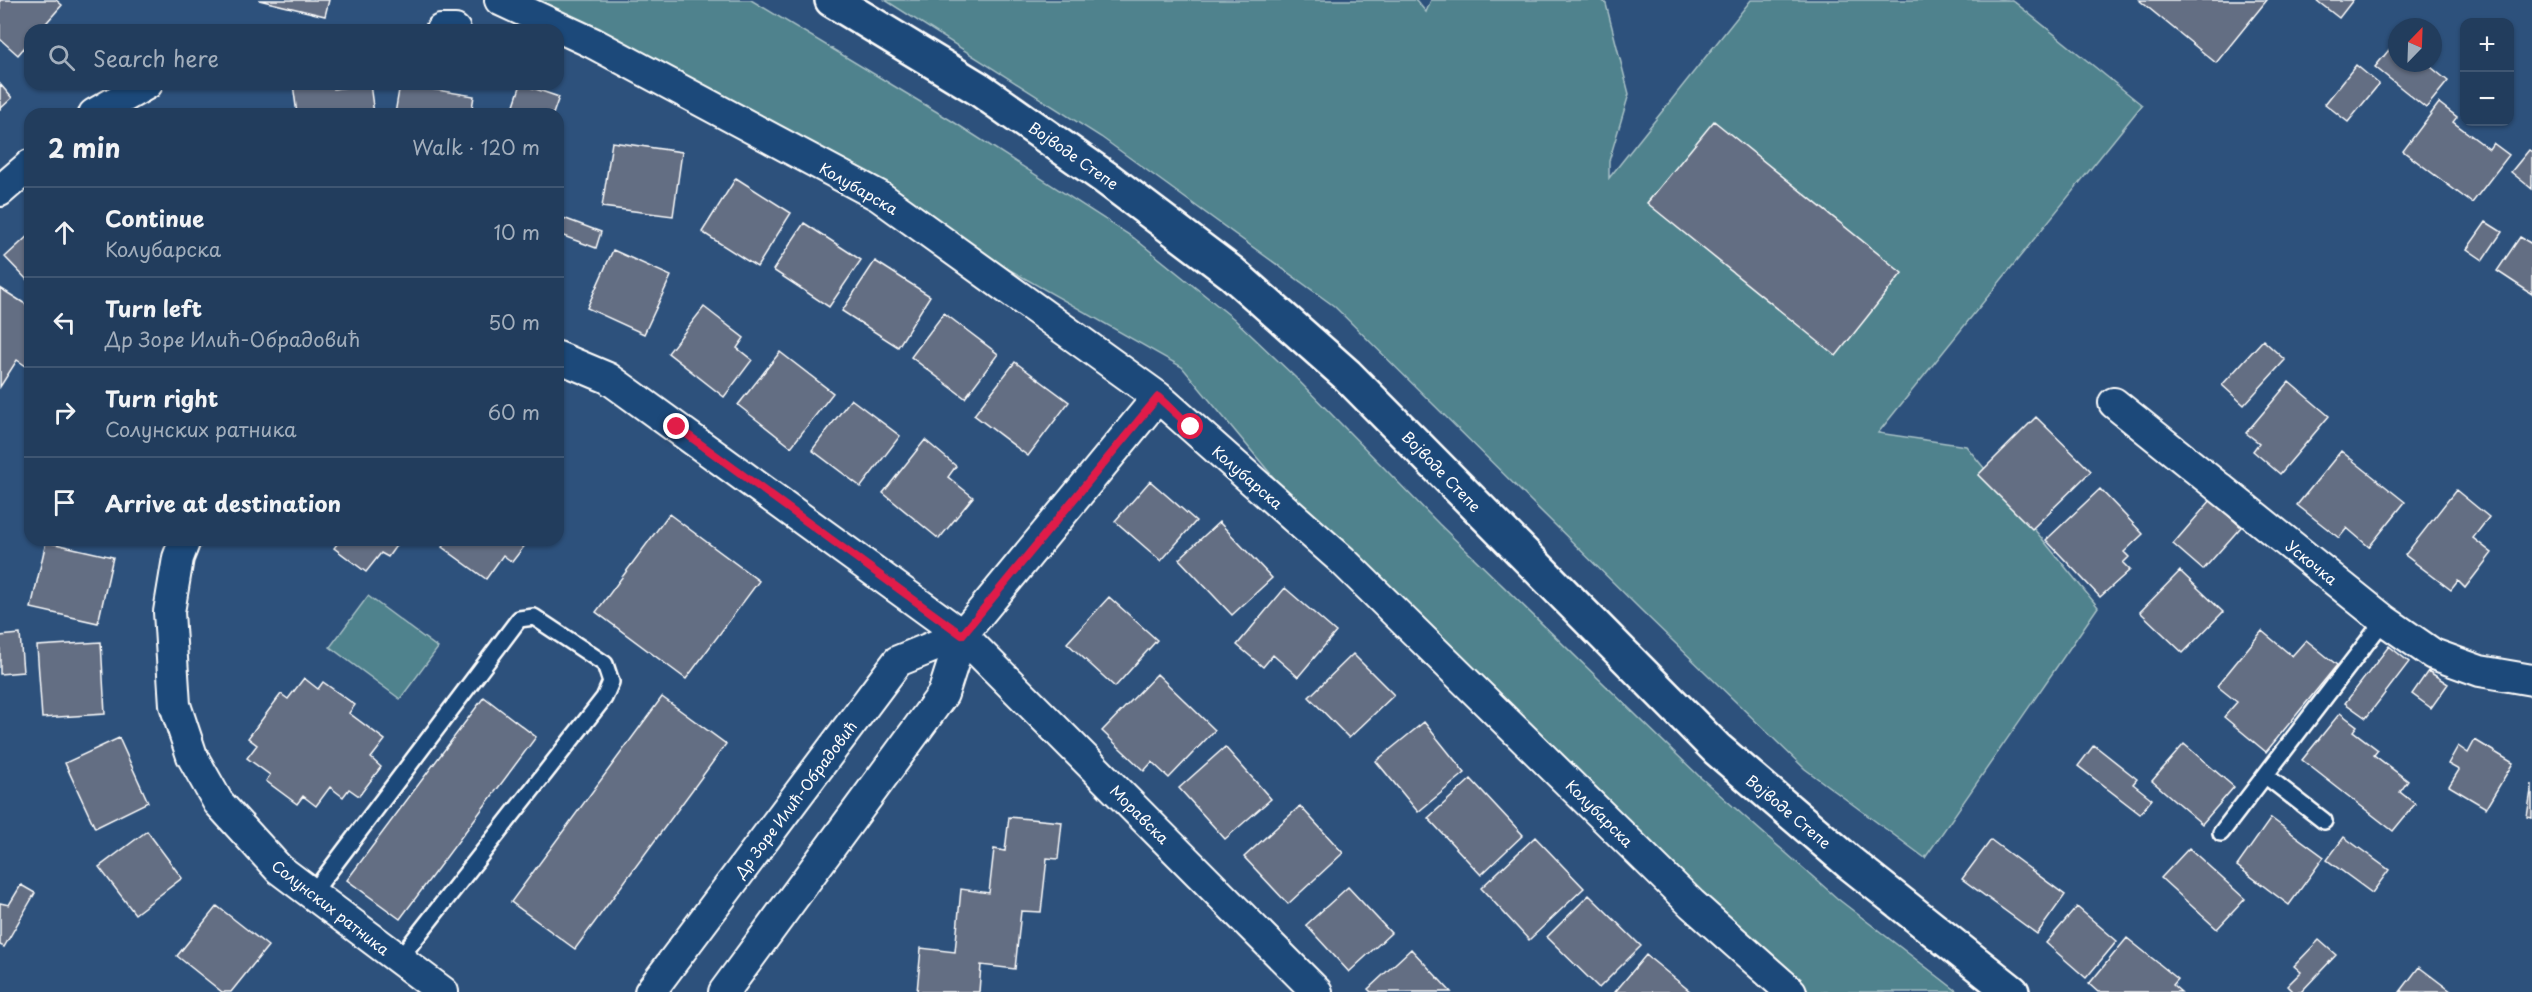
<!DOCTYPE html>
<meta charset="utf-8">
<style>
body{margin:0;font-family:"Playpen Sans",sans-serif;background:#2e4866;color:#f1f3f6}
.controls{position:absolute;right:18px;top:18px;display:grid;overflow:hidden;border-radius:12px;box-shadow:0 2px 4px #0004}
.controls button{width:54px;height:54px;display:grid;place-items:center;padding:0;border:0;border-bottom:2px solid #3f5672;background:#223d5d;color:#f1f3f6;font:30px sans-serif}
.compass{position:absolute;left:2388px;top:18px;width:54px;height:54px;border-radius:50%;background:#223d5d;box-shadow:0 2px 4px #0004;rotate:23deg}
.stop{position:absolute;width:18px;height:18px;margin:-14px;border:4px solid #e11d48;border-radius:50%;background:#fff}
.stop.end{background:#e11d48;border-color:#fff;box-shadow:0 2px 6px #0008}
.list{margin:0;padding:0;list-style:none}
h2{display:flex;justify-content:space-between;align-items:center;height:78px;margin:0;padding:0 24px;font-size:26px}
h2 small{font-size:20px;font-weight:400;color:#a2aebc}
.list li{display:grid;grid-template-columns:39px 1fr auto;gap:18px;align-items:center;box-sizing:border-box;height:90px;padding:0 24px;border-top:2px solid #3f5672}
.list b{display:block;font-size:22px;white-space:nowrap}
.list p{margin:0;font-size:20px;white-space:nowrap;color:#a2aebc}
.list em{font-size:20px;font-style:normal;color:#a2aebc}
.icon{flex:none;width:33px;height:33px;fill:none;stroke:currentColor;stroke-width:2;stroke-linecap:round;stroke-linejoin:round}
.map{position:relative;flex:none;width:2532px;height:992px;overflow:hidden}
.search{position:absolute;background:#223d5d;box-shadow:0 2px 4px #0004;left:24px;top:24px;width:540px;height:66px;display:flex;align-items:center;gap:15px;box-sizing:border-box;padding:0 21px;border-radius:18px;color:#a2aebc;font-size:22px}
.panel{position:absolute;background:#223d5d;box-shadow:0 2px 4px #0004;left:24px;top:108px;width:540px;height:438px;border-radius:18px}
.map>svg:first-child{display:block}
.green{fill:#4f828d;stroke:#a7c0c6;stroke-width:1.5}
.building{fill:#646e83;stroke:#fff;stroke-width:1.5}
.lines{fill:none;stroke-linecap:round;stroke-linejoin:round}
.lane-casing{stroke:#fff;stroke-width:20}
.street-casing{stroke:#fff;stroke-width:34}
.secondary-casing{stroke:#fff;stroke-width:38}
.lane{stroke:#1f4a7a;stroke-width:15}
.street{stroke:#1f4a7a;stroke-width:30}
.secondary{stroke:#1f4a7a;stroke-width:33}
.route{stroke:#e11d48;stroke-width:8}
.labels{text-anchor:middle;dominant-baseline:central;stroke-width:4.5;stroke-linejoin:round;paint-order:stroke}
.street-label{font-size:15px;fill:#fff;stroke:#1f4a7a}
</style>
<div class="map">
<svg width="2532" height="992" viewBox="0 0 2532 992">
<rect width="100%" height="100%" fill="#2d517c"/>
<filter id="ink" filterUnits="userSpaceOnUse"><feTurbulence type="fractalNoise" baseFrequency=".0167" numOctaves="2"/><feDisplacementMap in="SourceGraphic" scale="12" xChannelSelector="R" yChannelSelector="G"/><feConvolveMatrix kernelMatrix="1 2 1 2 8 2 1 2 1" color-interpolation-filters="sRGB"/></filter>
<g filter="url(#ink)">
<path class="green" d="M500,0H751L952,121L1134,238L1233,318L1295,377L1439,524L1701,778L1838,899L1958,992H1793L1342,560L1182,367L879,196Z
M885,0H1416L1426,12L1431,0H1602L1606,4L1629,94L1609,161V178L1751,0H2012L2142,105L1878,433L1966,446L2098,607L1925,858L1805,769L1642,611L1334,306L1101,137Z
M368,596L438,648L400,699L330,647Z"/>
<path class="building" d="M0,0H56L62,5L40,30H30V41L18,55L0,39Z
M259,0H329L325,16Z
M2139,0H2267L2216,63Z
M2316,0H2353L2339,18Z
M2397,40V63H2426L2448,81L2426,108L2375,67Z
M2356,65L2379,84L2348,122L2325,104Z
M0,84L12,98L0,109Z
M293,84H334V89L370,84L374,114H297Z
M400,84L474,96L471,114H395Z
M521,84L559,97L553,114H511Z
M2439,103L2457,117L2453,122L2489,149L2493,143L2509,155L2472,203L2403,151Z
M1714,121L1902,273L1836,356L1647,203Z
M612,142L682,152L673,216L602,207Z
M2529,150L2532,152V189L2511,172Z
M736,178L791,213L757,267L702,232Z
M558,216L601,232L596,248L558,234Z
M2486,222L2502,232L2483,260L2467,249Z
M804,223L861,260L829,307L773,270Z
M30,234V283L5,257Z
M2520,237L2532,244V294L2497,271Z
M613,250L671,276L644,334L587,308Z
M875,261L930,296L898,347L842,311Z
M0,288L30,307V361L26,366L17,360L0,387Z
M704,307L744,338L737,348L752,360L724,397L668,353Z
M944,313L998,354L965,398L911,357Z
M2263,340L2285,360L2244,405L2222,385Z
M780,352L833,393L791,447L738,405Z
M1015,362L1069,402L1028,456L974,415Z
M2289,382L2329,416L2280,474L2253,451L2259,443L2246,433Z
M851,399L900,436L861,487L812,450Z
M2036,417L2091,471L2032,529L1978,475Z
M925,440L956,466L948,477L973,497L939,539L883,493Z
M2341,451L2405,502L2369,547L2347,528L2339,538L2297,505Z
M1150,481L1196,521L1161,561L1115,521Z
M2100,489L2143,534L2124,552L2129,557L2123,563L2130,570L2100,597L2046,540Z
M2456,490L2489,517L2473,538L2492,553L2465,588L2458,581L2451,590L2405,555Z
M2211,500L2241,527L2203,570L2173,544Z
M669,514L759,581L686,679L596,612Z
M1219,522L1272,578L1232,615L1179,559Z
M340,540H400L388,557L381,553L366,572L334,548Z
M447,540H529L512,562L503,555L486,579L442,547Z
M46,542L113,557L98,623L31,608Z
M2180,571L2223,612L2183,653L2140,612Z
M1285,588L1336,632L1298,677L1273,655L1263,667L1237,645Z
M1109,597L1157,640L1115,687L1067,643Z
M2262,631L2292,656L2306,640L2337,665L2266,752L2224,717L2237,702L2217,686Z
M20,634L23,672L0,674V636Z
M101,642L105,714L42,718L37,646Z
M2389,646L2409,662L2366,718L2345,703Z
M1353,654L1394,695L1349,738L1309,697Z
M2428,671L2448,684L2431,708L2412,694Z
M1157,674L1215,730L1169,778L1152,762L1144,771L1102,731Z
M304,678L318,689L323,682L355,705L349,713L385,740L371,758L381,767L359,796L349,789L343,797L330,787L316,806L303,796L297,804L266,781L270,775L247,758L257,745L248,738L281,694L288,699Z
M484,697L536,737L400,919L347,880Z
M662,697L726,744L575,949L511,902Z
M2340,713L2357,726L2353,731L2378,750L2374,755L2408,781L2400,792L2415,804L2393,831L2302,760Z
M1424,722L1465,773L1418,812L1376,761Z
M119,738L148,802L95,828L65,763Z
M2475,740L2513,763L2486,808L2449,786L2459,770L2448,764L2458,746L2468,753Z
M2184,744L2234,787L2202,824L2152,781Z
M2094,745L2137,779L2133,784L2152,799L2140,814L2078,766Z
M1225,747L1271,799L1225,839L1179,788Z
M1471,779L1523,835L1481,875L1428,818Z
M2532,784V818L2527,817Z
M1300,806L1343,853L1288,904L1244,857Z
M1009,817L1062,822L1058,859L1047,858L1041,912L1021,911L1015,969L981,965L979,992H917L921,948L955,952L961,889L989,893L994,849L1005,851Z
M2271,818L2324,857L2289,905L2237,866Z
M147,831L182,878L135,914L99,867Z
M1535,837L1584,888L1529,940L1481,888Z
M2344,837L2389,870L2372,893L2327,860Z
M1991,840L2065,895L2037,934L1962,879Z
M2189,848L2245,899L2217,929L2161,878Z
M21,885L35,893L4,947L0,945V903L9,905Z
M1348,887L1391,933L1349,972L1306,925Z
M1589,895L1641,946L1599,988L1547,937Z
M217,906L268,946L231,992H222L177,956Z
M2077,907L2117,941L2086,978L2046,943Z
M2127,938L2178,979L2173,985L2181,992H2098L2089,984Z
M2319,940L2336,955L2301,992H2293L2287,986L2301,972L2294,966Z
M1411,949L1451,992H1371L1368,989Z
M1646,955L1691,992H1615Z
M2419,967L2452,992H2400Z"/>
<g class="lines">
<g class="lane-casing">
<path id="lane" d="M2266,776L2324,821
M2221,833L2384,620
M312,894L519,619L534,617L605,664L611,682L604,698L399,959"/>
</g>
<g class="street-casing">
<path id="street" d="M500,0L593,43L879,196L1158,397L1342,560L1692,904L1791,992
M441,30H455
M94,114L147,84
M0,191L30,165
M558,357L608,378L962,635L1317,992
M2114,403L2384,620L2433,654L2480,671L2532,680
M185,540L178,558L169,612L175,705L192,756L218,802L279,869L443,992
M650,992L898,661L962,635
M724,992L943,694L962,635L1158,397"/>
</g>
<g class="secondary-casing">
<path id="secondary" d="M832,0L979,89L1106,178L1232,273L1347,375L1717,749L1850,863L2012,992"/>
</g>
<use href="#lane" class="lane"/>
<use href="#street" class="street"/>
<use href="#secondary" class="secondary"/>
</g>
</g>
<g class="lines" filter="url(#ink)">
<path class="route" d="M677,427L962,635L1158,397L1191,427"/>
</g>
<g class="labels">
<g class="street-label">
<text transform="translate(1074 155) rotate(35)">Војводе Степе</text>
<text transform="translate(859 188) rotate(30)">Колубарска</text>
<text transform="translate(1442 471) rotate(46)">Војводе Степе</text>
<text transform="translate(1248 477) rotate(41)">Колубарска</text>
<text transform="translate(2312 562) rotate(39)">Ускочка</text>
<text transform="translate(795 799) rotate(-53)">Др Зоре Илић-Обрадовић</text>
<text transform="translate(1789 811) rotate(40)">Војводе Степе</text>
<text transform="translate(1600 813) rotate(45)">Колубарска</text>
<text transform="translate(1140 814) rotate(45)">Моравска</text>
<text transform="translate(331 907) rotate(38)">Солунских ратника</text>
</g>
</g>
</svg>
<div class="controls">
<button>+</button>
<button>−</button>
</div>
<svg class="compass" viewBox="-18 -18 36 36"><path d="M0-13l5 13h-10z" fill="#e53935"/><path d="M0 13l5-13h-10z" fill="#a2aebc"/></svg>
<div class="stop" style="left:1191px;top:427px"></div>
<div class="stop end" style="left:677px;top:427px"></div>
<div class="search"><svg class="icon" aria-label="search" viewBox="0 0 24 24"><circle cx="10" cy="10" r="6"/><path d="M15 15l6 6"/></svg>Search here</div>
<section class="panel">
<h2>2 min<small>Walk · 120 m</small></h2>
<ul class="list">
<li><svg class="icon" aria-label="ahead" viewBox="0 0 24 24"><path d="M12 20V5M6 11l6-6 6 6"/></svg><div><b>Continue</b><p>Колубарска</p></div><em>10 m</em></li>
<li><svg class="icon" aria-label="left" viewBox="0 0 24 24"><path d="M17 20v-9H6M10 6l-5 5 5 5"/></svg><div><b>Turn left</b><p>Др Зоре Илић-Обрадовић</p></div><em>50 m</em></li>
<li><svg class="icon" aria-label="right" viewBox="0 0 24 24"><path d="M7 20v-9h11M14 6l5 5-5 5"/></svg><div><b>Turn right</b><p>Солунских ратника</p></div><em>60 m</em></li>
<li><svg class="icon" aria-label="arrive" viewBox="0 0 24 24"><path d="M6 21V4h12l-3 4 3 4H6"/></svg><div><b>Arrive at destination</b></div></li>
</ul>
</section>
</div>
